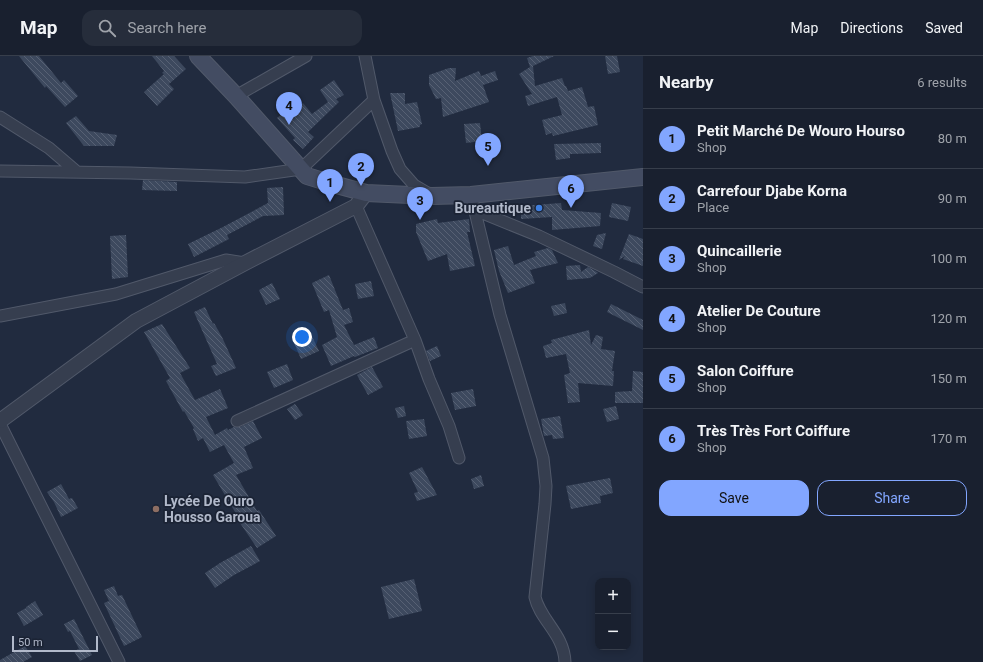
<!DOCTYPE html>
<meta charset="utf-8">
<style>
body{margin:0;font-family:Roboto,sans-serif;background:#262d3b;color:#f1f3f6}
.controls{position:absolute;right:12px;bottom:12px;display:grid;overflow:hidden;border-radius:8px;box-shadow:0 2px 10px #0003}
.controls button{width:36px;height:36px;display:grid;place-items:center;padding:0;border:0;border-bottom:1px solid #373e4b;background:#19202f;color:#f1f3f6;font:20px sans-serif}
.scale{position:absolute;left:12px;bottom:10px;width:86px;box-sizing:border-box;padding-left:4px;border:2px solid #b1b9ca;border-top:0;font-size:11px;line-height:14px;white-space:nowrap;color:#b1b9ca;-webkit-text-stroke:3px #1b2334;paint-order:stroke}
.you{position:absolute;left:302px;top:281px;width:14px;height:14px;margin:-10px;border:3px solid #fff;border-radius:50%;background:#1a73e8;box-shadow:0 0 0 6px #1a73e833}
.badge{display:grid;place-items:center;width:26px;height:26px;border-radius:50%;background:#82a6ff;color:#111;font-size:13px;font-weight:700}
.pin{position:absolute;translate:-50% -33px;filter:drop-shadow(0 1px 2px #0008)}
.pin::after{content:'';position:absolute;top:21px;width:14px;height:12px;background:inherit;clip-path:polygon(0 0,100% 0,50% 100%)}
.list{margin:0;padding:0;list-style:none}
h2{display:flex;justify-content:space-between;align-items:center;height:52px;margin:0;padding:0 16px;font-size:17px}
h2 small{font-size:13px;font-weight:400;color:#9fa3aa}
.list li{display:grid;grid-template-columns:26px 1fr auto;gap:12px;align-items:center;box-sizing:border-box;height:60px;padding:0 16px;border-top:1px solid #373e4b}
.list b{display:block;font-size:15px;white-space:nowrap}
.list p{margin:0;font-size:13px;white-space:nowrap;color:#9fa3aa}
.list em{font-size:13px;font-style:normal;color:#9fa3aa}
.actions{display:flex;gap:8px;padding:12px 16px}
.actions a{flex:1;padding:9px 0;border:1px solid #82a6ff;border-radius:12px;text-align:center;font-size:14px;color:#82a6ff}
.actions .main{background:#82a6ff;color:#111}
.icon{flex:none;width:22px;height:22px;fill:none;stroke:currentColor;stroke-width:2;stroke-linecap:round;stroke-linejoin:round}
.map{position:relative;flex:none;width:643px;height:606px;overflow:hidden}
header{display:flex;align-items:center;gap:24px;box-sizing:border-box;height:56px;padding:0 20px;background:#19202f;border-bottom:1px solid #373e4b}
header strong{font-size:19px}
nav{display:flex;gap:22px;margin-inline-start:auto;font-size:14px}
.search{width:280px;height:36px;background:#262d3b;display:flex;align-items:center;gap:10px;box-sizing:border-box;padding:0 14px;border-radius:12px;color:#9fa3aa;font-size:15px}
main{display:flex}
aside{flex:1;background:#19202f}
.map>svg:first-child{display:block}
.building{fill:url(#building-back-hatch)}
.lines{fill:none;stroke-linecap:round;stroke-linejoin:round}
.minor-casing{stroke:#51596a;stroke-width:13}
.tertiary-casing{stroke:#51596a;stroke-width:16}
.secondary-casing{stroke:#51596a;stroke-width:18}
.minor{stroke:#363e4f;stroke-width:11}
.tertiary{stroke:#363e4f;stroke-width:14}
.secondary{stroke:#434c62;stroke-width:16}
.shop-dot{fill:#3f7fe0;stroke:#1b2334;stroke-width:1.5}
.education-dot{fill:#8d6e63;stroke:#1b2334;stroke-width:1.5}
.labels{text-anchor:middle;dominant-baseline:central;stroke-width:3.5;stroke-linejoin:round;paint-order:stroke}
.poi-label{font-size:14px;font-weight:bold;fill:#b1b9ca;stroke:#1b2334;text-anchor:end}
</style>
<header>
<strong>Map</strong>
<div class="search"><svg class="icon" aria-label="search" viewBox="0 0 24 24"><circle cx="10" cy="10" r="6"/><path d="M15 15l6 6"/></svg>Search here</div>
<nav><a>Map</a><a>Directions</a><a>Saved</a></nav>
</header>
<main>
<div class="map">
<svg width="643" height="606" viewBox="0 0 643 606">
<defs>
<pattern id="building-back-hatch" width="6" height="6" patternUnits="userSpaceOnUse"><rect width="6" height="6" fill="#3d495e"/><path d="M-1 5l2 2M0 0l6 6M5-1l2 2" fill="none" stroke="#576174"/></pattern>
</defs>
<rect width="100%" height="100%" fill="#212b3f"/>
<path class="building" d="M19,0H39L61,27L64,24L78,40L65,51L46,30L45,32Z
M152,0H174L186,13L169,28L174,33L157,50L144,36L164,18L162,17L164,15Z
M533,0H554L533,10L535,30L562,22L565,30H566L568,35L582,31L588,51L594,50L598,69L553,80L552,77L546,79L542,64L562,59L557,41L528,50L525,40L532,38L519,18L530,11L527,2Z
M605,0H617L620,16L608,18Z
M449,12H456L455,25L479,15L481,20L495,15L498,24L483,29L489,46L443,61L441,42L436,43L429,29V19Z
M334,24L344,39L336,43L339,46L308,76L314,81L303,93L293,84L295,82L277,62L289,52L292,56L303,47L312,58L328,46L320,34Z
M390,37H405V48L417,46L422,68L420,69V71L398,75Z
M76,60L89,75L117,79L114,90H84L66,67Z
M480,67L482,85L466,87L464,68Z
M601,87V97L570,98V102L556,104L554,88Z
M143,124L177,126V135L142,134Z
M283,131L284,159L263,160L227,179L229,183L194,201L188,188L223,171L268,147L267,132Z
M561,147L562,154L601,157L600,170L552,174V161L521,163V150Z
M612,147L631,151L628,165L609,161Z
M437,163L438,167L469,163L470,176H467L475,210L450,215L447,198L428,205L416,176V168Z
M606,177L602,193L593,190L597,179Z
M629,178L643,183V210L623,203L625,200L619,204Z
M126,179L128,221L112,223L110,180Z
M508,190L514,209L536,200L534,196L548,192L552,194L558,207L530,214L535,227L508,237L499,215L494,194Z
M580,209L581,216L588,211L597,216L598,217L590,222L567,224L566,210Z
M329,219L343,254L349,252L353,266L344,269L354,289L374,281L378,292L355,301L354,300L331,310L322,289L337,281L329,254L324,256L312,227Z
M371,225L374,240L358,243L355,228Z
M272,227L280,243L266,249L259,234Z
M565,247L567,257L554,260L551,250Z
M611,248L643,264V274L607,256Z
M205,251L213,268L214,267L222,281L236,312L216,320L211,310L217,308L194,256Z
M162,268L190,312L180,317L195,344L220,333L228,352L206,361L215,379L227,372L228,374L234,371H240L253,365L262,382L244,391L253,412L236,419L257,455L259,454L276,480L257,492L240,467L241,466L213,419L234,407L224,389L210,396L203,382L198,385L193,373L194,372L184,355L183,356L166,325L170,322L144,276Z
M309,274L319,295L301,303L292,282Z
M589,274L591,289L596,279L603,281L601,293L615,295L612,315H614L613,330L578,327L580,346L568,347L564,319L570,317L566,298L546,302L543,290L552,287L551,284Z
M437,290L441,300L430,305L426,295Z
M287,308L293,324L274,332L267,316Z
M372,311L383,331L368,339L357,319Z
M633,315L643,316V347H615V336L632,335Z
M473,333L476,350L455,354L451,337Z
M295,348L303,359L295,364L287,353Z
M404,350L406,360L398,362L395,352Z
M616,350L619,363L607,366L603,353Z
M560,360L564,382L553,383L552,379L544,380L541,363Z
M424,363L427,380L409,383L406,365Z
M422,411L437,439L417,445L414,437L418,436L409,417Z
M481,419L484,430L474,433L471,423Z
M610,422L613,437L600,440L601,447L571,453L566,430Z
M61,428L69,443L72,442L78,452L61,461L54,446L47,436Z
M251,490L260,505L234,519L215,532L205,517L220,507Z
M414,523L422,555L389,563L381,531Z
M114,530L118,540L122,539L142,581L124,590L104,547L109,545L104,534Z
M35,545L43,559L24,570L17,557L26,552V551Z
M74,563L92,599L80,605L74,595L79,593L70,575L68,576L64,568Z
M25,590L32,601L23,606H0V604Z"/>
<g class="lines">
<g class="minor-casing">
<path id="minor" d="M365,0L374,44L392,95L400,113L414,129L431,139
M236,40L306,0
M0,61L49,92L77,116
M0,115L130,117L245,121L301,113L374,44
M471,139L500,259L543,402L546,430L545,448L535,541C540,564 564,578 565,606
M356,150L415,284L429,323L449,370L459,402
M475,154L539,180L614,216L643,231
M0,260L116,238L226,204L245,207
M237,365L415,284
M0,368L119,606"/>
</g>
<g class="tertiary-casing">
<path id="tertiary" d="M0,365L136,265L245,207L356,150L366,137"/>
</g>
<g class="secondary-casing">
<path id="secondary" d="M198,0L236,40L307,120L333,128L366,137L432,140L471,139L643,121"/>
</g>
<use href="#minor" class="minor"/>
<use href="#tertiary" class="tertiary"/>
<use href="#secondary" class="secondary"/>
</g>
<circle class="shop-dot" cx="539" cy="152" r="4"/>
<circle class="education-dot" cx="156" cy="453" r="4"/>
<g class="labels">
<g class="poi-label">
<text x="531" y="152">Bureautique</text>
<text x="164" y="445" text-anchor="start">Lycée De Ouro<tspan x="164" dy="16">Housso Garoua</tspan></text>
</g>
</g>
</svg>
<div class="controls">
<button>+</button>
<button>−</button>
</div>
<div class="scale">50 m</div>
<div class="you"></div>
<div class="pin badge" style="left:330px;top:146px">1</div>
<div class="pin badge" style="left:361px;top:130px">2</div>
<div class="pin badge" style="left:420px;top:164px">3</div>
<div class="pin badge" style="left:289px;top:69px">4</div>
<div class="pin badge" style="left:488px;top:110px">5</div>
<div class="pin badge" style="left:571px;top:152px">6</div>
</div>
<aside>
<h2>Nearby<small>6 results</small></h2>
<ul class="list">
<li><span class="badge">1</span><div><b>Petit Marché De Wouro Hourso</b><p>Shop</p></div><em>80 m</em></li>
<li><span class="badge">2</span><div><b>Carrefour Djabe Korna</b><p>Place</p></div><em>90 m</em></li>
<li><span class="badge">3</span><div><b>Quincaillerie</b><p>Shop</p></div><em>100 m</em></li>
<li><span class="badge">4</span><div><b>Atelier De Couture</b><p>Shop</p></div><em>120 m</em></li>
<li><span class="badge">5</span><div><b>Salon Coiffure</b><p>Shop</p></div><em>150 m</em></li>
<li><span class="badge">6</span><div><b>Très Très Fort Coiffure</b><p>Shop</p></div><em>170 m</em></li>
</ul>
<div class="actions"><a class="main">Save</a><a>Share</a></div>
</aside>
</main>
